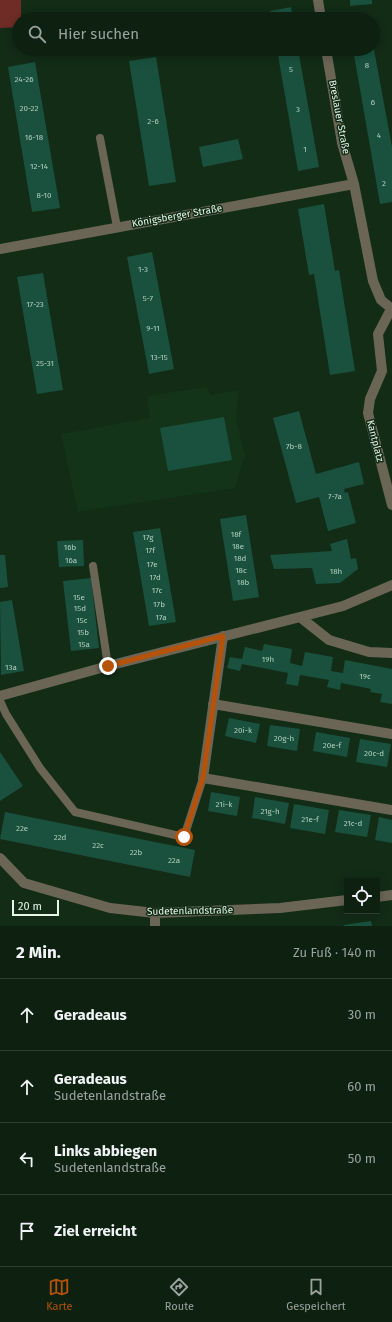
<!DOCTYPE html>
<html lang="de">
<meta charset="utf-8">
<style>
body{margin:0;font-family:"Fira Sans",sans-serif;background:#1c2e1e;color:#f1f3f6}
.controls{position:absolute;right:12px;bottom:12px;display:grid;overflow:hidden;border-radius:0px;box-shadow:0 2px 10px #0003}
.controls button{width:36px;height:36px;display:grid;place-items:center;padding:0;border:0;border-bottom:1px solid #2e3e30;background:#0e2110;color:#f1f3f6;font:20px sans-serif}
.scale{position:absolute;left:12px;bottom:10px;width:47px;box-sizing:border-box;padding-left:4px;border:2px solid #e6f7e8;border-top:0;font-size:11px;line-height:14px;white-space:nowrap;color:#e6f7e8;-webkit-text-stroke:3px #122c16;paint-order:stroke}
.stop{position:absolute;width:12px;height:12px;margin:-9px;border:3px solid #b45309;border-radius:50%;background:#fff}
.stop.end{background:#b45309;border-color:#fff;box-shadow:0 1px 4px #0008}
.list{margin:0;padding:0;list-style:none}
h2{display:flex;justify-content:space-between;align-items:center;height:52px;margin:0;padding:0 16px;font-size:17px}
h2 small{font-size:13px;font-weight:400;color:#9ba39f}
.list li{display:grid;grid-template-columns:26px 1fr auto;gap:12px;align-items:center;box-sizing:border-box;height:72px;padding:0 16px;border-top:1px solid #2e3e30}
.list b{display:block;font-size:15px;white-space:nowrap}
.list p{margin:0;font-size:13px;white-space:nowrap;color:#9ba39f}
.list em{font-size:13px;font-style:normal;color:#9ba39f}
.icon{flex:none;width:22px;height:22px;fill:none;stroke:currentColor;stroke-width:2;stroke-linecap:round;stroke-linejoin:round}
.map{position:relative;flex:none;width:392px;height:926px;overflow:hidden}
.search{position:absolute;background:#0e2110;box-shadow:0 2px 10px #0003;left:12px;right:12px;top:12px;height:44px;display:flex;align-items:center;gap:10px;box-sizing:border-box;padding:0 14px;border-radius:22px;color:#9ba39f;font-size:15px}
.sheet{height:340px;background:#0e2110}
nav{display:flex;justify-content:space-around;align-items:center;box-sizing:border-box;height:56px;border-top:1px solid #2e3e30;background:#0e2110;font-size:11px;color:#9ba39f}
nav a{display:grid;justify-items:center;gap:2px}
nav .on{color:#b45309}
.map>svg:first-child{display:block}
.built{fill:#133419}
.green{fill:#6f2c26}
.building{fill:#19513e}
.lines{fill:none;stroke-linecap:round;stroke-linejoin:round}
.service{stroke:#6b6556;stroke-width:8}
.minor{stroke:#6b6556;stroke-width:10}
.route{stroke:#b45309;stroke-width:5}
.labels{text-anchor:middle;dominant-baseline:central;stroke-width:3;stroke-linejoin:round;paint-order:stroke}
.number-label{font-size:8px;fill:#b3cebe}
.street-label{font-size:10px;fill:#e6f7e8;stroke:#122c16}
</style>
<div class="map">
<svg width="392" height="926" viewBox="0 0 392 926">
<rect width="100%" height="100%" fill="#122c16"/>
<path class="built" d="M206,387L211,395L239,390L236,420L245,455L235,488L78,512L61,434L150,418L147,396Z"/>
<path class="green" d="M0,0H21V19H19V27L0,28Z"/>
<path class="building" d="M350,0H372V4L350,6Z
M291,7L293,19H272L270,11Z
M373,44L392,147V202L380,204L353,49H373Z
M277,49H298L319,167L298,171Z
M156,57L176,182L149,186L129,61Z
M35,62L60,208L32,212L8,67Z
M238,139L243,159L203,167L199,147Z
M324,204L335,271L339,270L355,371L330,375L314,274L309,275L298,209Z
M152,252L174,369L149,374L127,257Z
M43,273L63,390L37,394L17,277Z
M299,411L316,474L359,462L364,484L344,489L345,493L348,492L356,523L328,531L319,497L296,503L273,418Z
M224,417L232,460L168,471L160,428Z
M246,515L259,597L233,601L220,519Z
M160,528L176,622L149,626L133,532Z
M347,539L351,559L356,558L358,569L340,583L316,584L312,568L274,569L270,555L332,551L330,544Z
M83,540L84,566L59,567L57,541Z
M0,555H5L8,587L0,588Z
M91,578L99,648L71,651L63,581Z
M12,600L24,671L1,675L0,602Z
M264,644L292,649L290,663L302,666L305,652L333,657L331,671L343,673L345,660L392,669V704L380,702L382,694L370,692L371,689L341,683L340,690L327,687L329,680L300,675L298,686L286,684L288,673L242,664L240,671L227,668L230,657L242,659L245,647L262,651Z
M229,718L260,724L256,743L225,736Z
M270,725L300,729L297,751L267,746Z
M316,732L350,738L347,757L313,751Z
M360,739L391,744L387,767L356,762Z
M0,752L23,786L0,801Z
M211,792L240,797L237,816L208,811Z
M255,797L289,803L285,824L252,818Z
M294,804L329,810L325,834L290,828Z
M339,810L371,815L367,837L335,832Z
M5,812L195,850L190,877L0,839Z
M379,817L392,820V843L375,840Z
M371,921L372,926H344V925Z"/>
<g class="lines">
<path class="service" d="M100,138L117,227
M93,566L108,666
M0,701L6,714L40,768L75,812L184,837L203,778"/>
<path class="minor" d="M318,0L321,19
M326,49L342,143L354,184L373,281L381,300L392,309
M0,249L354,184
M391,309L378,334L382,371L370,399L368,413L392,505
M300,617L329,640L369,652L392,653
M223,636L203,778L392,810
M0,696L108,666L343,606L392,585
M213,704L392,734
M0,858L24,883L110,908L155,913L280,908L347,900
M377,897L392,895
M155,926V913"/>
</g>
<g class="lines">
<path class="route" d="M108,666L223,636L203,778L184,837"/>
</g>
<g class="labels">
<g class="number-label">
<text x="367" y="65">8</text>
<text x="291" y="69">5</text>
<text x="24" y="79">24-26</text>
<text x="373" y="102">6</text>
<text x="29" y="108">20-22</text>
<text x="298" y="109">3</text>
<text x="153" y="121">2-6</text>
<text x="379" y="135">4</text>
<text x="34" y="137">16-18</text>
<text x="305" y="149">1</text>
<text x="39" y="166">12-14</text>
<text x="384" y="183">2</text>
<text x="44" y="195">8-10</text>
<text x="143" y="269">1-3</text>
<text x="148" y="298">5-7</text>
<text x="35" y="304">17-23</text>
<text x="153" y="328">9-11</text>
<text x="159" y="357">13-15</text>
<text x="45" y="363">25-31</text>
<text x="294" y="446">7b-8</text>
<text x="335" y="496">7-7a</text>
<text x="236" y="534">18f</text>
<text x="148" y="537">17g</text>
<text x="238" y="546">18e</text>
<text x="70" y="547">16b</text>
<text x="150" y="550">17f</text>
<text x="240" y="558">18d</text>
<text x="71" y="560">16a</text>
<text x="152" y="564">17e</text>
<text x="241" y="570">18c</text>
<text x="336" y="571">18h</text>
<text x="155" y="577">17d</text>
<text x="243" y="582">18b</text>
<text x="157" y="590">17c</text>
<text x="79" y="597">15e</text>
<text x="159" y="604">17b</text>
<text x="80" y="608">15d</text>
<text x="161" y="617">17a</text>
<text x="82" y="620">15c</text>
<text x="83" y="632">15b</text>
<text x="84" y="644">15a</text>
<text x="268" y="659">19h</text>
<text x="11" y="667">13a</text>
<text x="365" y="676">19c</text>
<text x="243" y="730">20i-k</text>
<text x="284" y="738">20g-h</text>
<text x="332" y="745">20e-f</text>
<text x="374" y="753">20c-d</text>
<text x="224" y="804">21i-k</text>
<text x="270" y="811">21g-h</text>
<text x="310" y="819">21e-f</text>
<text x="353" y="823">21c-d</text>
<text x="22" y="828">22e</text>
<text x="60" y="837">22d</text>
<text x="98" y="845">22c</text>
<text x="136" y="852">22b</text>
<text x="174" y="860">22a</text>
</g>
<g class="street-label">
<text transform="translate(339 117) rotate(79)">Breslauer Straße</text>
<text transform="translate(177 216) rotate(-10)">Königsberger Straße</text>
<text transform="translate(375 441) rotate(76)">Kantplatz</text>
<text transform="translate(190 911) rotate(-1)">Sudetenlandstraße</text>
</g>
</g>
</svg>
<div class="controls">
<button><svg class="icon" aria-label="locate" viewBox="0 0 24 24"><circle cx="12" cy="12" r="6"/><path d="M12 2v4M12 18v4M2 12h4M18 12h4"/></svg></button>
</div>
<div class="scale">20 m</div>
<div class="stop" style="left:184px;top:837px"></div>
<div class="stop end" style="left:108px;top:666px"></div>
<div class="search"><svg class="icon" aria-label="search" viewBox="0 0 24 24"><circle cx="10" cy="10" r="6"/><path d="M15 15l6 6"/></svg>Hier suchen</div>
</div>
<section class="sheet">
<h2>2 Min.<small>Zu Fuß · 140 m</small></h2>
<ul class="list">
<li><svg class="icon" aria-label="ahead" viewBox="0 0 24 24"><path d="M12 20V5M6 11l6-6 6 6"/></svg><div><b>Geradeaus</b></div><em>30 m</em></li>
<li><svg class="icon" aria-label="ahead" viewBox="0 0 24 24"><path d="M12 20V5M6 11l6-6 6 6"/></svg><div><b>Geradeaus</b><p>Sudetenlandstraße</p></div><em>60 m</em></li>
<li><svg class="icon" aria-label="left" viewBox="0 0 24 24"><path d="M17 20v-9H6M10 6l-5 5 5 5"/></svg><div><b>Links abbiegen</b><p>Sudetenlandstraße</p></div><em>50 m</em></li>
<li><svg class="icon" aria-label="arrive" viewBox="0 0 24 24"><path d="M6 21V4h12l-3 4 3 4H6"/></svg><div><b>Ziel erreicht</b></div></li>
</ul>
</section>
<nav>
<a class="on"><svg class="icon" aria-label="map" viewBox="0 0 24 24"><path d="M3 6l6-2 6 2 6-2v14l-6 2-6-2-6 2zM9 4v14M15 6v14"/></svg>Karte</a>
<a><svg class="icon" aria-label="directions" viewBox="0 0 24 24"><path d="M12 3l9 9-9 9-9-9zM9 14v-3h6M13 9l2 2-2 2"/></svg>Route</a>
<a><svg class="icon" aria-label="saved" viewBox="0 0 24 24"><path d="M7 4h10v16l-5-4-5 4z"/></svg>Gespeichert</a>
</nav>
